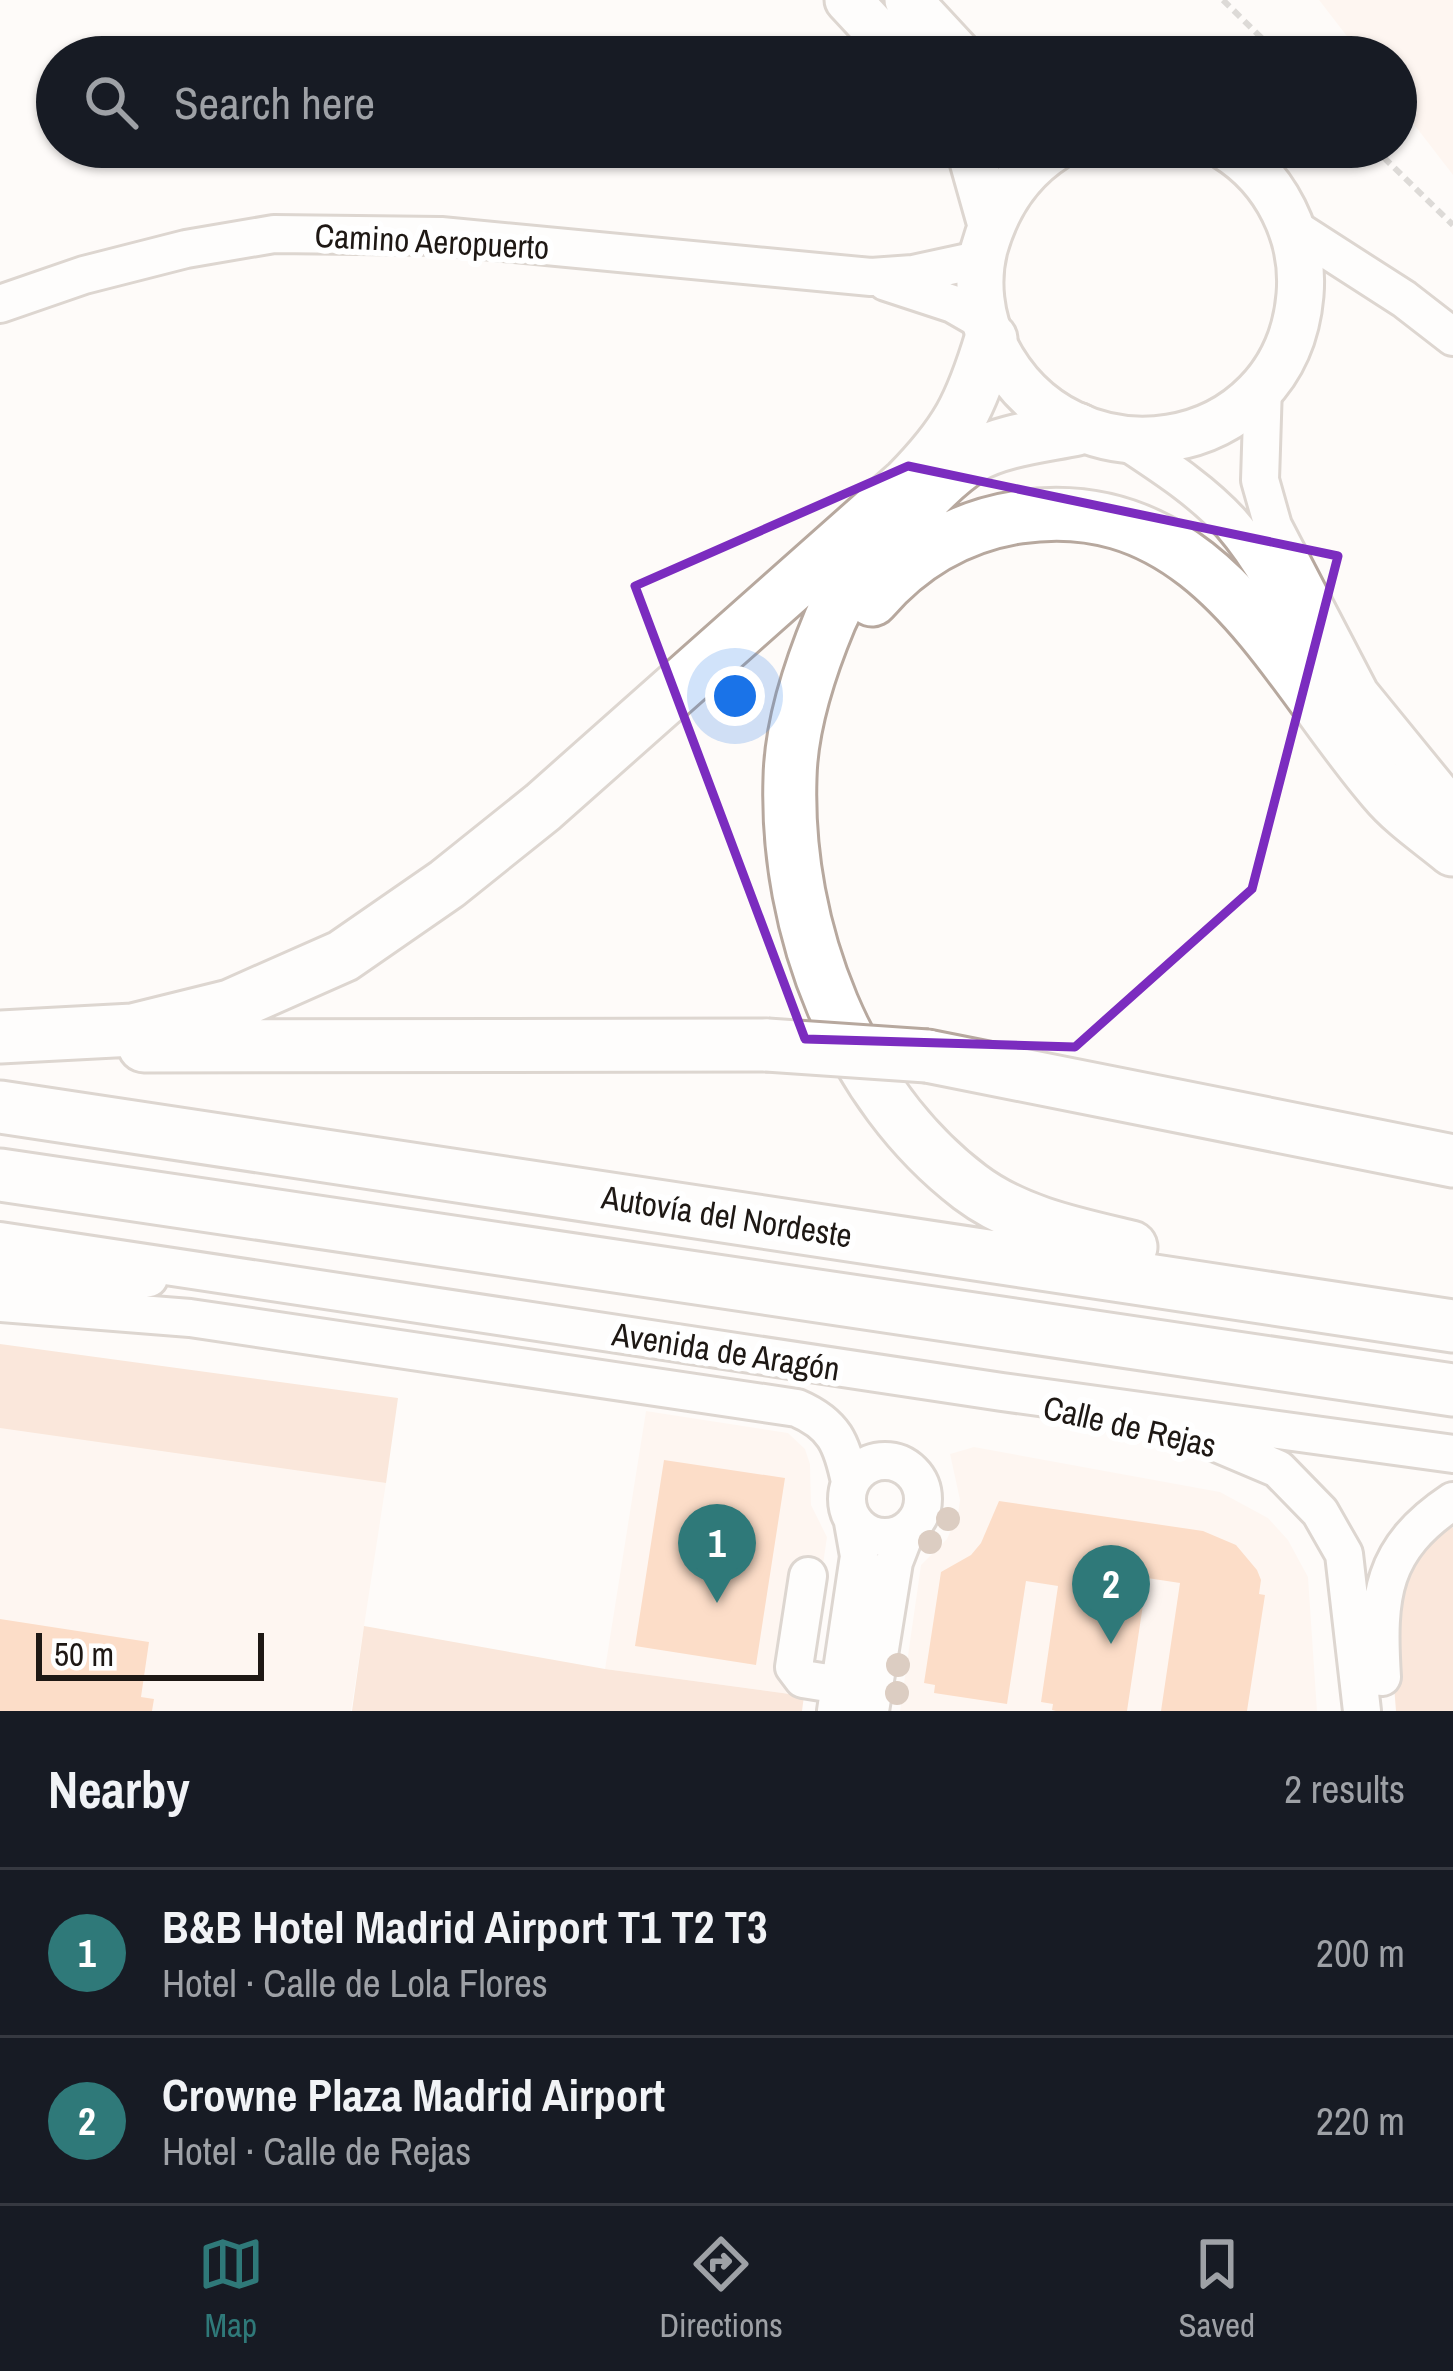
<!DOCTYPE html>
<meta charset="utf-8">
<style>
body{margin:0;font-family:"Archivo Narrow",sans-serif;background:#20242c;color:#f1f3f6}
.scale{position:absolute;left:36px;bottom:30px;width:228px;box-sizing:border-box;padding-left:12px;border:6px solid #1e1814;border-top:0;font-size:33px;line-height:42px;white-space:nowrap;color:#1e1814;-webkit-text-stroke:9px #fff;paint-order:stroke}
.you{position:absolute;left:735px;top:696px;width:42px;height:42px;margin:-30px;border:9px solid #fff;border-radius:50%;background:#1a73e8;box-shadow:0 0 0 18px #1a73e833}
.badge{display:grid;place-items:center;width:78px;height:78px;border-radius:50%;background:#2f7979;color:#fff;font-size:39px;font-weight:700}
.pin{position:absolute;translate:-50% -99px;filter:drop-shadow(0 3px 6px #0008)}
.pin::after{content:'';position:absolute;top:63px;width:42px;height:36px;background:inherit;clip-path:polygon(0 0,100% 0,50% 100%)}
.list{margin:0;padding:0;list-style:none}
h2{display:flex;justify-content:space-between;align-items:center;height:156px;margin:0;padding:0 48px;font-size:51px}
h2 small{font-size:39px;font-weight:400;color:#9ea1a6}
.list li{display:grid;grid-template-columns:78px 1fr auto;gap:36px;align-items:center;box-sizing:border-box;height:168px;padding:0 48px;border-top:3px solid #363941}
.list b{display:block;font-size:45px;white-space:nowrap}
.list p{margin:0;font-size:39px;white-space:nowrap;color:#9ea1a6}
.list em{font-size:39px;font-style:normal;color:#9ea1a6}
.icon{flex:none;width:66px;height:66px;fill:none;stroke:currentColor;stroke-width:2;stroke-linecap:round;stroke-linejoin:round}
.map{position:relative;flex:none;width:1453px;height:1711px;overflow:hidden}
.search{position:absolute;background:#171b24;box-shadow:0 3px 9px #0004;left:36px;right:36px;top:36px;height:132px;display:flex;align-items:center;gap:30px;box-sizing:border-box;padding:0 42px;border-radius:66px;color:#9ea1a6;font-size:45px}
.sheet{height:492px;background:#171b24}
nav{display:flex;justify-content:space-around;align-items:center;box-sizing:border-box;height:168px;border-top:3px solid #363941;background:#171b24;font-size:33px;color:#9ea1a6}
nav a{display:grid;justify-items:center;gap:6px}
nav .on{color:#2f7979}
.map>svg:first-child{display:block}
.built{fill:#fff0e7}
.green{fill:#f6cfb5}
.building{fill:#fab98d}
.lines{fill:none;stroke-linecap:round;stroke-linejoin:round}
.minor-casing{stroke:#b7a89e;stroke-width:42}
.major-casing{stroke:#b7a89e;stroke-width:51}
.highway-casing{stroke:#b7a89e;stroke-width:57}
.path{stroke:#b5b1ae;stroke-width:6;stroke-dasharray:9 6;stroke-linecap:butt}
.minor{stroke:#fff;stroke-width:36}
.major{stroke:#fff;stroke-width:45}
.highway{stroke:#fff;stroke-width:51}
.highway-bridge-casing{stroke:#b7a89e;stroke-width:57;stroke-linecap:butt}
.highway-bridge{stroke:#fff;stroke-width:51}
.tree{fill:#b3957e}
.marked{fill:none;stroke:#7b2cbf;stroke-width:9;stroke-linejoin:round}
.labels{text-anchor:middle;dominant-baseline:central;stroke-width:12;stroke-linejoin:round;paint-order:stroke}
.street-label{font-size:33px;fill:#1e1814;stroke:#fff}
</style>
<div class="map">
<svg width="1453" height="1711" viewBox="0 0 1453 1711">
<rect width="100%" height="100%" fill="#fefbf9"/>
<path class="built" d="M1319,0H1453V175L1396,101V57H1363Z
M646,1411L788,1433L805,1449L810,1464L811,1505L827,1537L804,1696L605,1669Z
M0,1420L386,1483L351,1711H0Z
M974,1447L1220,1492L1268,1518L1288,1540L1308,1577L1317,1711H900L921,1565L947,1539L958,1514L960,1500L950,1454Z"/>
<path class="green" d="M0,1344L398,1398L386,1483L0,1428Z
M1453,1527V1711H1396C1391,1641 1380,1565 1453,1527Z
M364,1626L605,1669L804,1696L802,1711H352Z"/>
<path class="building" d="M664,1460L785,1478L756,1665L635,1646Z
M999,1501L1203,1531L1236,1545L1257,1570L1261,1580L1259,1594L1265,1595L1247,1711H1161L1180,1583L1147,1578L1127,1711H1056L1052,1710L1053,1704L1041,1702L1058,1586L1026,1581L1007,1704L934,1693L935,1685L924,1683L941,1572L971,1555L981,1543Z
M0,1619L149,1642L141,1697L154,1699L152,1711H0Z"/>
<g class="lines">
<g class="minor-casing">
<path id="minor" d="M1292,227L1404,299L1453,337
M886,282L953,304L986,323
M0,304L84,275L186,249L274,234L441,236L871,277L913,274L982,259
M1263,386L1260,480L1273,526L1360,693L1453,807
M1127,442C1163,466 1201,490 1231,523C1271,569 1298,631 1327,685
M0,1241L1002,1392L1453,1454
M0,1275L102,1283L149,1278
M0,1303L190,1318L797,1408C834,1424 842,1443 850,1482
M1185,1436L1207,1439L1278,1469L1320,1512L1344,1554L1362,1711
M847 1499a38 38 0 1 1 76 0a38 38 0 1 1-76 0Z
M808,1576L794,1667L803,1679L840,1685
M1382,1677C1377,1596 1381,1549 1453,1501
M836,1711L859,1556L853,1522
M870,1711L894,1562L906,1531"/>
</g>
<g class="major-casing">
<path id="major" d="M848,0L901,57
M908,0L961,57
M969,147L991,225
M1056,147C1018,171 996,206 984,249C976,281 980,318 995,347C1068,493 1286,461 1300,295C1305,236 1276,178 1226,147"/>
</g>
<g class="highway-casing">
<path id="highway" d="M1077,429C1044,436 1001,440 972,457C944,475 921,501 899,525C875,552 844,587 830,620C810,668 791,726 790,778C785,929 848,1094 970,1187C1016,1222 1076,1234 1131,1247
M872,600C911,555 960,526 1019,517C1208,489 1282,672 1384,790C1403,813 1430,831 1453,850
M0,1037L133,1030L230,1006L343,956L447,884L543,807L908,483C957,433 971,405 991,339
M144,1046L767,1045
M927,1056L1453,1161
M0,1107L1453,1326
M0,1175L1453,1390"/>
</g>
<path class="path" d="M1223,0L1281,57
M1373,147L1453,225"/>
<use href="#minor" class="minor"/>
<use href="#major" class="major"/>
<use href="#highway" class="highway"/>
<g class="highway-bridge-casing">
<path id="highway-bridge" d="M767,1045L927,1056"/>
</g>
<use href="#highway-bridge" class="highway-bridge"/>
</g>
<g class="tree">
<circle cx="948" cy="1519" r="12"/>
<circle cx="930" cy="1542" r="12"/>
<circle cx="898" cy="1665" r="12"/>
<circle cx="897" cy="1693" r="12"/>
</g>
<path d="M0 0H1453V1711H0ZM908,466L1338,556L1252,889L1075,1047L805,1039L635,586Z" fill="#fefbf9" fill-opacity=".55" fill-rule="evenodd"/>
<path class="marked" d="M908,466L1338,556L1252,889L1075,1047L805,1039L635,586Z"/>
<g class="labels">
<g class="street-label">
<text transform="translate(432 241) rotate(3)">Camino Aeropuerto</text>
<text transform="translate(727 1216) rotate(9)">Autovía del Nordeste</text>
<text transform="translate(726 1351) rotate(9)">Avenida de Aragón</text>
<text transform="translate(1130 1426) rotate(13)">Calle de Rejas</text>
</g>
</g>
</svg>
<div class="scale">50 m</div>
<div class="you"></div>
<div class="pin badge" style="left:717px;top:1603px">1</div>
<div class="pin badge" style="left:1111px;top:1644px">2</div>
<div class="search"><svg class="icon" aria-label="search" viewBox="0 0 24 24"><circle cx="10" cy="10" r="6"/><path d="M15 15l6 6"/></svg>Search here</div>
</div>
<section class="sheet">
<h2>Nearby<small>2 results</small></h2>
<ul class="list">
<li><span class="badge">1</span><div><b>B&amp;B Hotel Madrid Airport T1 T2 T3</b><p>Hotel · Calle de Lola Flores</p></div><em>200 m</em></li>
<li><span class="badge">2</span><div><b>Crowne Plaza Madrid Airport</b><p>Hotel · Calle de Rejas</p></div><em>220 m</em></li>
</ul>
</section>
<nav>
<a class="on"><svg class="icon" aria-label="map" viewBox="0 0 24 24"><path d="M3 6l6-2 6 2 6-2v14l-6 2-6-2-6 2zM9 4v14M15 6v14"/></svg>Map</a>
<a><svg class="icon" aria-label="directions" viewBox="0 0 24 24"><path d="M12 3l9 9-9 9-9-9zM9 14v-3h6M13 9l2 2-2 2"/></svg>Directions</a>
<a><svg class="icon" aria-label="saved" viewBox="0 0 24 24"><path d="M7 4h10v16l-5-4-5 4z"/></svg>Saved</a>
</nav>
